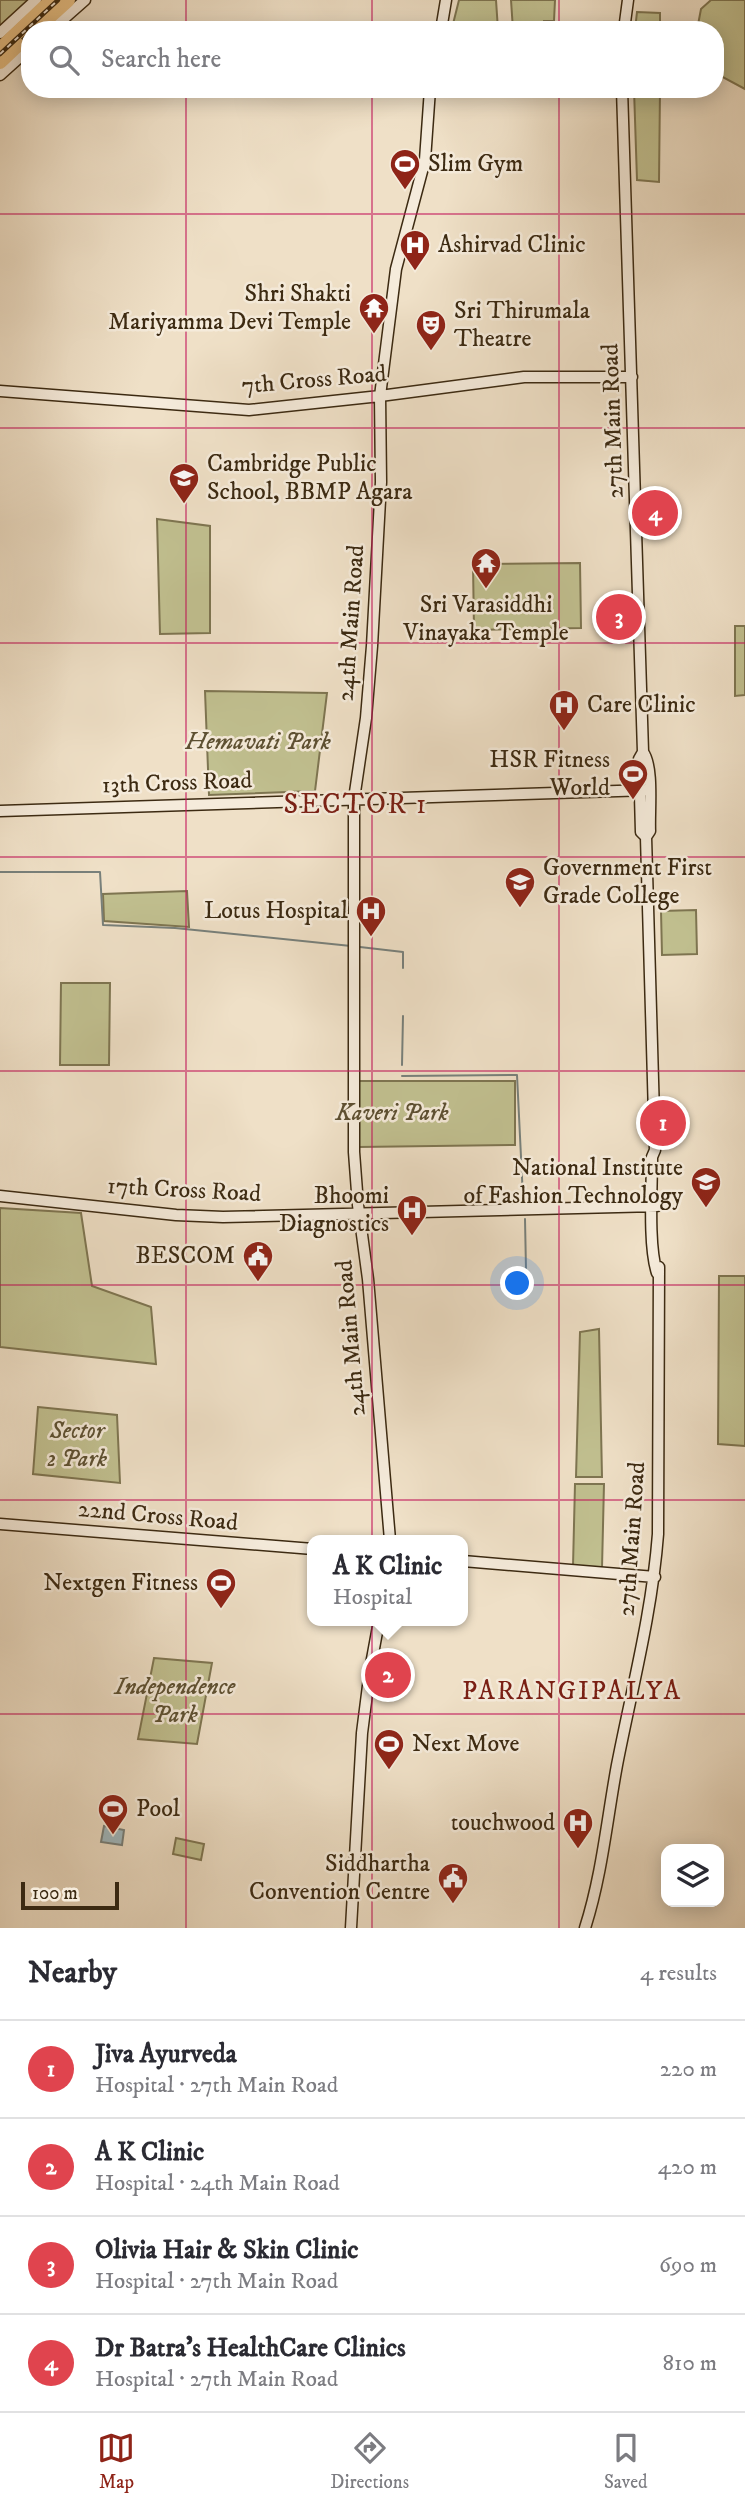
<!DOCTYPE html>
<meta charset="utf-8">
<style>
body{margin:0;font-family:"IM FELL DW Pica",serif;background:#f7f7f7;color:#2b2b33}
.controls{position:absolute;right:21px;bottom:21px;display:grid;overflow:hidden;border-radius:14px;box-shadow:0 4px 18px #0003}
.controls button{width:63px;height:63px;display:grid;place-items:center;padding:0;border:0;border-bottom:2px solid #e1e1e2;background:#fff;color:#2b2b33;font:35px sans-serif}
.scale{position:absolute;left:21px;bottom:18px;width:98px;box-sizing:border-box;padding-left:7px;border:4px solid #3c2a12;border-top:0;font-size:19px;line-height:24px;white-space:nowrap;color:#3c2a12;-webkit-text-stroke:5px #f5ebdb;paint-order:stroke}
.you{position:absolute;left:518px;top:1284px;width:24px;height:24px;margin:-18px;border:5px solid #fff;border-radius:50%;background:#1a73e8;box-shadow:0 0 0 10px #1a73e833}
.badge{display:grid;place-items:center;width:46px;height:46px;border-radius:50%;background:#8f2418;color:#fff;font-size:23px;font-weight:700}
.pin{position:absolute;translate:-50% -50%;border:4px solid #fff;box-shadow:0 2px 7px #0006}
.popup{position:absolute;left:307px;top:1535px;width:161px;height:91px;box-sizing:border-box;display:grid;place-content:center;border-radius:14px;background:#fff;filter:drop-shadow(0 2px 5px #0005);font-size:23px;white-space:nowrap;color:#7c7c81}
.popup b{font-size:26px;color:#2b2b33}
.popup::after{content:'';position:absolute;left:50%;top:100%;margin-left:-14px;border:14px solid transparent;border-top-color:#fff}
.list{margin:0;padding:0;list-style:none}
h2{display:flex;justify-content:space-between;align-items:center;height:91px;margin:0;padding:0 28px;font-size:30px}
h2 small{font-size:23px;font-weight:400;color:#7c7c81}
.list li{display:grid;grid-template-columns:46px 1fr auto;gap:21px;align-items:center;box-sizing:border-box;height:98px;padding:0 28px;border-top:2px solid #e1e1e2}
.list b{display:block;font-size:26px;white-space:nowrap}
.list p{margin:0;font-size:23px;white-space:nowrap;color:#7c7c81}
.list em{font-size:23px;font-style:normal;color:#7c7c81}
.icon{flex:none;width:38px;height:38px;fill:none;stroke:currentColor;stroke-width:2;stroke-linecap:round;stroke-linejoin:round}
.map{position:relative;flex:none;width:745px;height:1928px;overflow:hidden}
.search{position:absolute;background:#fff;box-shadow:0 4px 18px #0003;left:21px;right:21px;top:21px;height:77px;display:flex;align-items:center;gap:18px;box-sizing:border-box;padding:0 24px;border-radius:28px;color:#7c7c81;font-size:26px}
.sheet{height:483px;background:#fff}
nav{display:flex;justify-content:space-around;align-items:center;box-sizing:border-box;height:98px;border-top:2px solid #e1e1e2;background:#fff;font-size:19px;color:#7c7c81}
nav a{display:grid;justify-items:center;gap:4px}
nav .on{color:#8f2418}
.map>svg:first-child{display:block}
.green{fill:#c1c090;stroke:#7e7551;stroke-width:2}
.water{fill:#a0bac1;stroke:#78807b;stroke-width:2}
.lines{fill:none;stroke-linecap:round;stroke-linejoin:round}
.stream{stroke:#78807b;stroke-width:2}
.secondary-casing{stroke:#3c2a12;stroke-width:13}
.highway-casing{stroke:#3c2a12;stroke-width:17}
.secondary{stroke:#f5ebdb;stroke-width:10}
.highway{stroke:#e8c084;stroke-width:14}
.rail-casing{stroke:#3c2a12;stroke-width:4.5}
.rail{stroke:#f5ebdb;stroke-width:2;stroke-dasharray:5;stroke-linecap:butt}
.grid{fill:none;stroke:#c2185b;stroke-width:2;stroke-opacity:0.55}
.labels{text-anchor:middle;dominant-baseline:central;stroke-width:5;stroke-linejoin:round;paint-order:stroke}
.poi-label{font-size:24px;fill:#3c2a12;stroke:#f5ebdb;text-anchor:end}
.street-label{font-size:24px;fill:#3c2a12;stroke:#f5ebdb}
.park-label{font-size:24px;font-style:italic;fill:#5d5032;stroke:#f5ebdb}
.neighbourhood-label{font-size:26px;letter-spacing:2px;fill:#7a1f14;stroke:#f5ebdb}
.quarter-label{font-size:28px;letter-spacing:2px;fill:#7a1f14;stroke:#f5ebdb}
</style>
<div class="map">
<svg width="745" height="1928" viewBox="0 0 745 1928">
<rect width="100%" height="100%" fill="#efe0c7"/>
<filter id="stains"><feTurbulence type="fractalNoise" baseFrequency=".00286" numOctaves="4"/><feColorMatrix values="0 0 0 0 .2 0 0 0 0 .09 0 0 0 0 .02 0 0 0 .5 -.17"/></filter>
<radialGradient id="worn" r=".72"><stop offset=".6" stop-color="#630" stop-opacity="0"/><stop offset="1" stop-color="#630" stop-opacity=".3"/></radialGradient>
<path class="green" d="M0,0H29L0,28Z
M459,0H496L498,30L452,28Z
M511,0H555L554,21H544V30H513Z
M711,0H745V89L715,73V30H697L701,9Z
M637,12L660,13V30H635Z
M634,89H660L659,182L637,180Z
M157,519L210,526V633L160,634Z
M580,563L581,628L474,630L473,564Z
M735,626H745V695L735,696Z
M205,691L327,693L315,791L209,795Z
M187,891L189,927L104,921L103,894Z
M696,910L697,954L662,955L661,911Z
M61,983H110L109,1065H60Z
M359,1081H515V1145L359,1147Z
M0,1208L81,1213L92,1286L151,1307L156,1364L0,1347Z
M719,1276H745V1446L718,1444Z
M599,1329L602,1477H576L580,1332Z
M38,1407L117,1415L120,1483L33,1474Z
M575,1484H604L602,1568L573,1566Z
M154,1658L212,1663L197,1744L138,1739Z
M176,1838L204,1844L201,1860L173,1854Z"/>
<path class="water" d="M104,1826L124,1830L122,1845L101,1842Z"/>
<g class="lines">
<path class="stream" d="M0,872H100L103,925L175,928L351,946
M360,947L403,952V968
M402,1065L403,1016
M402,1076L517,1075L523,1198
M525,1219L526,1270"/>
<g class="secondary-casing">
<path id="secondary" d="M51,30L85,0
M441,30L446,0
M624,30L628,0
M0,33L36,0
M0,75L30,48
M622,89L643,752C654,767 649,811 650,831L646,837L655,1150L652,1157C652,1188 648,1245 657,1273
M0,391L249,410L380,396L524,377H632
M643,752L639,759L641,832L646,837
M0,811L649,790
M0,1196L176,1215L223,1217L657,1206
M0,1524L313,1549
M390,1540L368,1279L358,1205L354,1152V799L366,718L372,646L381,482L380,396L396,269L425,160L430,89
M463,1561L655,1577
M351,1928L362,1733L370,1670L379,1621
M585,1928C602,1875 607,1819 617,1765C632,1688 652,1613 658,1534L659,1267"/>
</g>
<g class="highway-casing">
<path id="highway" d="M35,30L68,0
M0,49L52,0
M0,62L18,45"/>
</g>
<use href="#secondary" class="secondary"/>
<use href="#highway" class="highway"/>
<g class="rail-casing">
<path id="rail" d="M0,54L58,0"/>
</g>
<use href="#rail" class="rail"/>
</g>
<path class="grid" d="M186,0V30M372,0V30M559,0V30M186,89V1928M372,89V1928M559,89V1928M0,214H745M0,428H745M0,643H745M0,857H745M0,1071H745M0,1285H745M0,1500H745M0,1714H745"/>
<defs>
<g id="stadium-pin" transform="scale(1.575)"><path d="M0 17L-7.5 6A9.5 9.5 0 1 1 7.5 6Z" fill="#8f2418" stroke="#f5ebdb"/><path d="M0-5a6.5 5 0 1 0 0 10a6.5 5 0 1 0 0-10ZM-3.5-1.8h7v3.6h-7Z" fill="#fff"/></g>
<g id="hospital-pin" transform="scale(1.575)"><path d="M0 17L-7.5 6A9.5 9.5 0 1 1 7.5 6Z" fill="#8f2418" stroke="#f5ebdb"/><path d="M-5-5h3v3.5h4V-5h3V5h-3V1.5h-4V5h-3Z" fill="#fff"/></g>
<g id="temple-pin" transform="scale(1.575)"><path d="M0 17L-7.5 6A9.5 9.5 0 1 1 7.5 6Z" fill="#8f2418" stroke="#f5ebdb"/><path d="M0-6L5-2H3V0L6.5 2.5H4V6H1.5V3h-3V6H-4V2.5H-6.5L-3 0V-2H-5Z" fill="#fff"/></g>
<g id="theatre-pin" transform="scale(1.575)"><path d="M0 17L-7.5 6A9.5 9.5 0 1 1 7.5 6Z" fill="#8f2418" stroke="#f5ebdb"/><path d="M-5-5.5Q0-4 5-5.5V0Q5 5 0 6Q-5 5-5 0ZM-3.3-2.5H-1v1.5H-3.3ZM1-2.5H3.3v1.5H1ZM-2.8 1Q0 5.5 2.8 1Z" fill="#fff"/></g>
<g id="school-pin" transform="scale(1.575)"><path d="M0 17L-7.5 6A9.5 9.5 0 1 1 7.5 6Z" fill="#8f2418" stroke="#f5ebdb"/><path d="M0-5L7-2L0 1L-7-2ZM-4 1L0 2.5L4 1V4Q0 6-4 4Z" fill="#fff"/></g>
<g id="university-pin" transform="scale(1.575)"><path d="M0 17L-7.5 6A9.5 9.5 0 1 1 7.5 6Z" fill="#8f2418" stroke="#f5ebdb"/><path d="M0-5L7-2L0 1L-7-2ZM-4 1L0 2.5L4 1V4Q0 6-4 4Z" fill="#fff"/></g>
<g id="civic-pin" transform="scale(1.575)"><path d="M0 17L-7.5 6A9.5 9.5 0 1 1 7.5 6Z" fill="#8f2418" stroke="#f5ebdb"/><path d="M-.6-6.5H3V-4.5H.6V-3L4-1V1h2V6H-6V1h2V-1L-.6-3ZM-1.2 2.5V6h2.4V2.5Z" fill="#fff"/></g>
</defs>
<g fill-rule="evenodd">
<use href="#stadium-pin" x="405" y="164"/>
<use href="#hospital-pin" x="415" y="245"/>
<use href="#temple-pin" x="374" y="308"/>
<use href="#theatre-pin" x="431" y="325"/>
<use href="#school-pin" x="184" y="478"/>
<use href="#temple-pin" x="486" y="563"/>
<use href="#hospital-pin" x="564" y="705"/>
<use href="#stadium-pin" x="633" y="774"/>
<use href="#university-pin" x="520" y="882"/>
<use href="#hospital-pin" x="371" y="911"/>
<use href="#university-pin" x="706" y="1182"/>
<use href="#hospital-pin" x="412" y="1210"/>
<use href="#civic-pin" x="258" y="1256"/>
<use href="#stadium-pin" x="221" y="1583"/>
<use href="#stadium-pin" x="389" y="1744"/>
<use href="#stadium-pin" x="113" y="1809"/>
<use href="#hospital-pin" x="578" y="1823"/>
<use href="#civic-pin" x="453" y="1878"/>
</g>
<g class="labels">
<g class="poi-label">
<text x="428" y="164" text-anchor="start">Slim Gym</text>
<text x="438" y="245" text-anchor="start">Ashirvad Clinic</text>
<text x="351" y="294">Shri Shakti<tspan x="351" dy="28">Mariyamma Devi Temple</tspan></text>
<text x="454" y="311" text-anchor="start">Sri Thirumala<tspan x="454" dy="28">Theatre</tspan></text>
<text x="207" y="464" text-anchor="start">Cambridge Public<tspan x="207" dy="28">School, BBMP Agara</tspan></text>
<text x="486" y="605" text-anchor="middle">Sri Varasiddhi<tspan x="486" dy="28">Vinayaka Temple</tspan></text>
<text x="587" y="705" text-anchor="start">Care Clinic</text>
<text x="610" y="760">HSR Fitness<tspan x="610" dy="28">World</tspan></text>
<text x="543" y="868" text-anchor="start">Government First<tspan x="543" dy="28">Grade College</tspan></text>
<text x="348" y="911">Lotus Hospital</text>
<text x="683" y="1168">National Institute<tspan x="683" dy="28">of Fashion Technology</tspan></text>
<text x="389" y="1196">Bhoomi<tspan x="389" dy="28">Diagnostics</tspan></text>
<text x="235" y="1256">BESCOM</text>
<text x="198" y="1583">Nextgen Fitness</text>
<text x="412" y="1744" text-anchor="start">Next Move</text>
<text x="136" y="1809" text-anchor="start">Pool</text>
<text x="555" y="1823">touchwood</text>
<text x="430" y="1864">Siddhartha<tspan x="430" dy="28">Convention Centre</tspan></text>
</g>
<g class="street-label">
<text transform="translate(314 380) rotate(-5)">7th Cross Road</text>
<text transform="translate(613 421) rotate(-92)">27th Main Road</text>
<text transform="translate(351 623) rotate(-86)">24th Main Road</text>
<text transform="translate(177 783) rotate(-2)">13th Cross Road</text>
<text transform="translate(184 1190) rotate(3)">17th Cross Road</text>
<text transform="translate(351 1338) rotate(-95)">24th Main Road</text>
<text transform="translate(158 1516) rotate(5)">22nd Cross Road</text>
<text transform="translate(632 1539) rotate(-86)">27th Main Road</text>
</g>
<g class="park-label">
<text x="258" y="742">Hemavati Park</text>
<text x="392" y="1113">Kaveri Park</text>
<text x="77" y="1431">Sector<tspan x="77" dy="28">2 Park</tspan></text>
<text x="175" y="1687">Independence<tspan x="175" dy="28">Park</tspan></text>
</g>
<g class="neighbourhood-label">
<text x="572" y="1691">PARANGIPALYA</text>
</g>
<g class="quarter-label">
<text x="356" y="804">SECTOR 1</text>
</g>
</g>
<rect width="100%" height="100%" filter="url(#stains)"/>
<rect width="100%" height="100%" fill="url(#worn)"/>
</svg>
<div class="controls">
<button><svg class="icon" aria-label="layers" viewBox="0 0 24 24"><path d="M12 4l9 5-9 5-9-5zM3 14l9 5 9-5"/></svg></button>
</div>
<div class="scale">100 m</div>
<div class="you"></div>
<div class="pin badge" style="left:663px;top:1123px;background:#e0444e">1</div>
<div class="pin badge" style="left:388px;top:1675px;background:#e0444e">2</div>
<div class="popup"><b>A K Clinic</b>Hospital</div>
<div class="pin badge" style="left:619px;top:617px;background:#e0444e">3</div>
<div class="pin badge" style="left:655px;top:513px;background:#e0444e">4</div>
<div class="search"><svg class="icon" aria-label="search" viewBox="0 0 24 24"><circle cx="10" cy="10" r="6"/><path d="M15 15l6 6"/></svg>Search here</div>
</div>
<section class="sheet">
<h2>Nearby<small>4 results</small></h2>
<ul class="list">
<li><span class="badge" style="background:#e0444e">1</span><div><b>Jiva Ayurveda</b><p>Hospital · 27th Main Road</p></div><em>220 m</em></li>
<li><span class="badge" style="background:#e0444e">2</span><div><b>A K Clinic</b><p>Hospital · 24th Main Road</p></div><em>420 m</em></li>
<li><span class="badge" style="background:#e0444e">3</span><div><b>Olivia Hair &amp; Skin Clinic</b><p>Hospital · 27th Main Road</p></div><em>690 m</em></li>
<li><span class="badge" style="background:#e0444e">4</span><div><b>Dr Batra's HealthCare Clinics</b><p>Hospital · 27th Main Road</p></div><em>810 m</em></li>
</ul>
</section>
<nav>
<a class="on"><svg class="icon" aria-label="map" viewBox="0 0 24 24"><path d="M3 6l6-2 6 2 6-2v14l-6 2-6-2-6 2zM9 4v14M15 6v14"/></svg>Map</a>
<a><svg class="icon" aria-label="directions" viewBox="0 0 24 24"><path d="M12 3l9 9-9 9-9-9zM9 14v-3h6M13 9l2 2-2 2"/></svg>Directions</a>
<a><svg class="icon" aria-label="saved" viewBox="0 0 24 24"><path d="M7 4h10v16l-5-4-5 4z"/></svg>Saved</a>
</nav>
